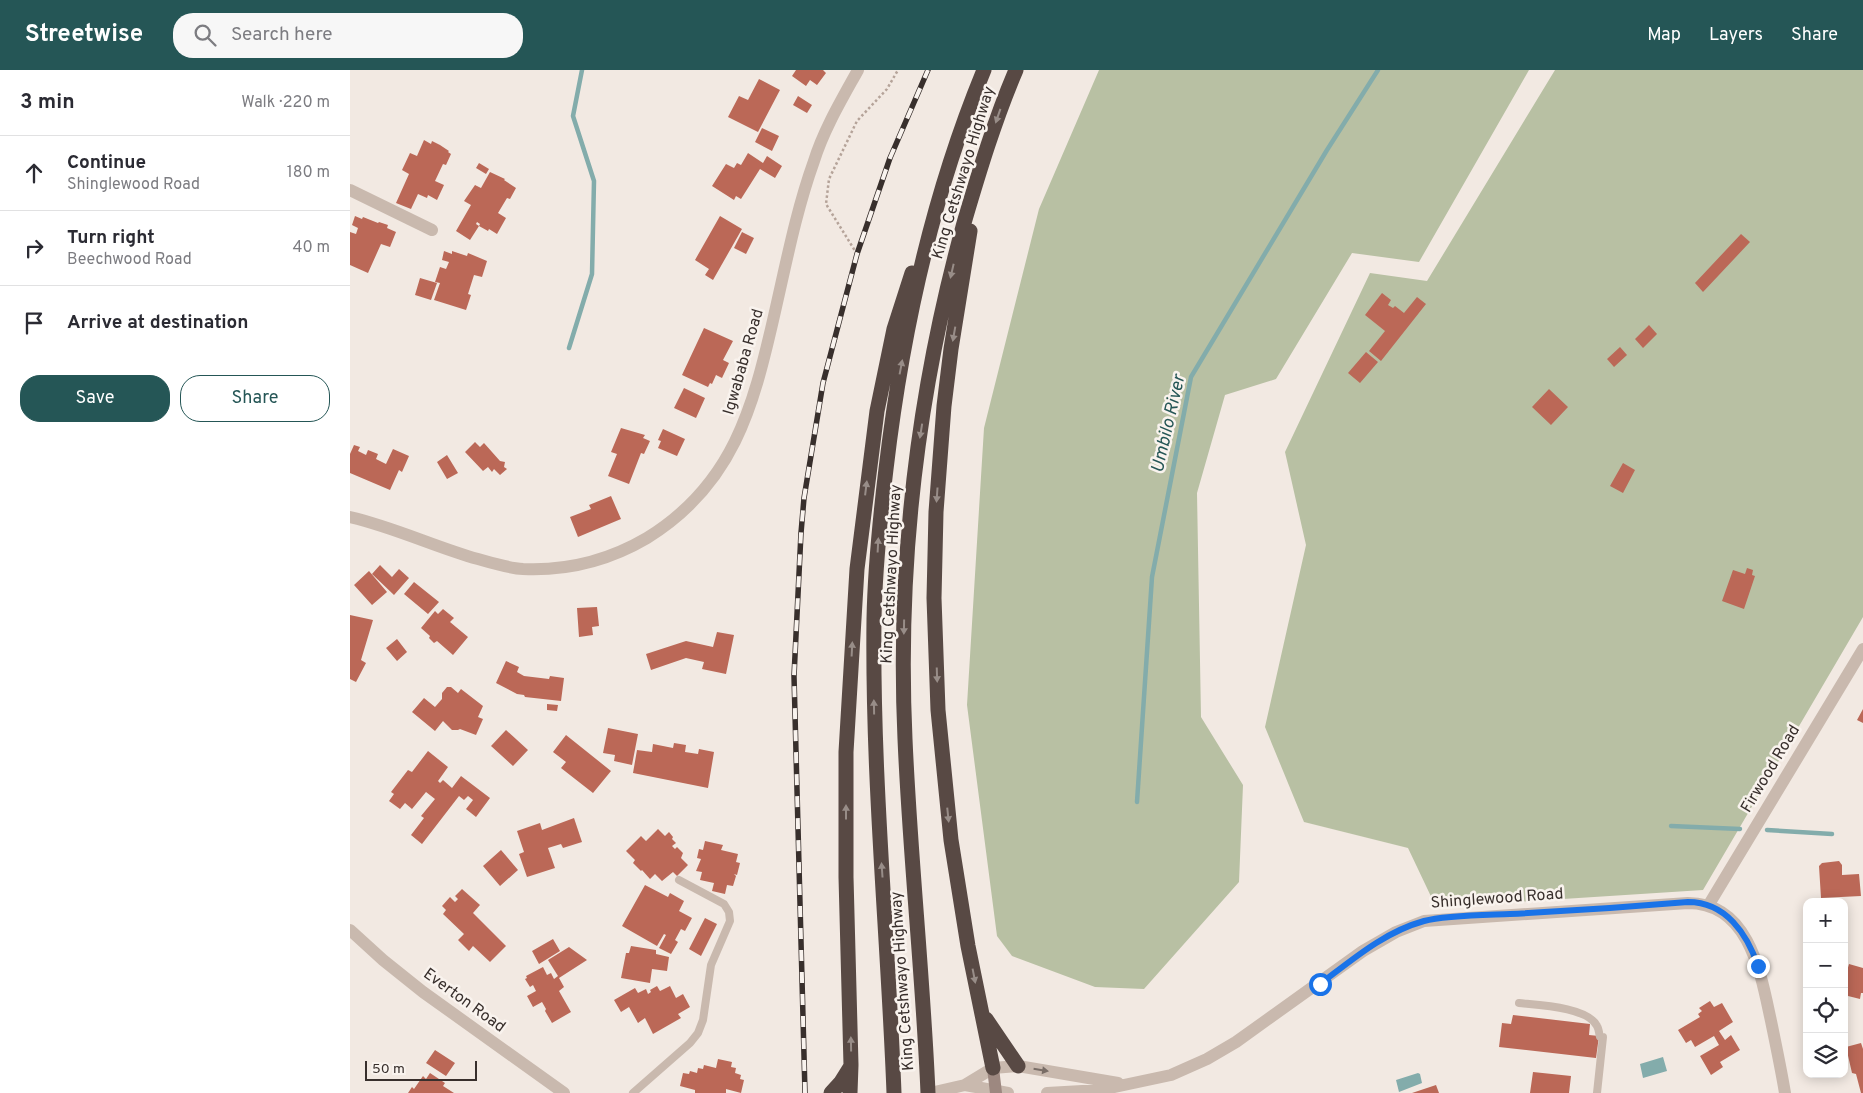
<!DOCTYPE html>
<meta charset="utf-8">
<style>
body{margin:0;font-family:Overpass,sans-serif;background:#f7f7f7;color:#2b2b33}
.controls{position:absolute;right:15px;bottom:15px;display:grid;overflow:hidden;border-radius:10px;box-shadow:0 2px 12px #0003}
.controls button{width:45px;height:45px;display:grid;place-items:center;padding:0;border:0;border-bottom:1px solid #e1e1e2;background:#fff;color:#2b2b33;font:25px sans-serif}
.scale{position:absolute;left:15px;bottom:12px;width:112px;box-sizing:border-box;padding-left:5px;border:2px solid #382f2c;border-top:0;font-size:14px;line-height:18px;white-space:nowrap;color:#382f2c;-webkit-text-stroke:4px #f9f3ee;paint-order:stroke}
.stop{position:absolute;width:15px;height:15px;margin:-11px;border:4px solid #1a73e8;border-radius:50%;background:#fff}
.stop.end{background:#1a73e8;border-color:#fff;box-shadow:0 1px 5px #0008}
.list{margin:0;padding:0;list-style:none}
h2{display:flex;justify-content:space-between;align-items:center;height:65px;margin:0;padding:0 20px;font-size:21px}
h2 small{font-size:16px;font-weight:400;color:#7c7c81}
.list li{display:grid;grid-template-columns:32px 1fr auto;gap:15px;align-items:center;box-sizing:border-box;height:75px;padding:0 20px;border-top:1px solid #e1e1e2}
.list b{display:block;font-size:19px;white-space:nowrap}
.list p{margin:0;font-size:16px;white-space:nowrap;color:#7c7c81}
.list em{font-size:16px;font-style:normal;color:#7c7c81}
.actions{display:flex;gap:10px;padding:15px 20px}
.actions a{flex:1;padding:11px 0;border:1px solid #255656;border-radius:20px;text-align:center;font-size:18px;color:#255656}
.actions .main{background:#255656;color:#fff}
.icon{flex:none;width:28px;height:28px;fill:none;stroke:currentColor;stroke-width:2;stroke-linecap:round;stroke-linejoin:round}
.map{position:relative;flex:none;width:1513px;height:1023px;overflow:hidden}
header{display:flex;align-items:center;gap:30px;box-sizing:border-box;height:70px;padding:0 25px;background:#255656;color:#fff}
header strong{font-size:24px}
nav{display:flex;gap:28px;margin-inline-start:auto;font-size:18px}
.search{width:350px;height:45px;background:#f7f7f7;display:flex;align-items:center;gap:12px;box-sizing:border-box;padding:0 18px;border-radius:20px;color:#7c7c81;font-size:19px}
main{display:flex}
aside{flex:1;background:#fff}
.map>svg:first-child{display:block}
.green{fill:#b8c0a3}
.water{fill:#83acab}
.lines{fill:none;stroke-linecap:round;stroke-linejoin:round}
.stream{stroke:#83acab;stroke-width:4.5}
.building{fill:#bb6857}
.path{stroke:#b5a399;stroke-width:2.5;stroke-dasharray:2.5 2.5;stroke-linecap:butt}
.lane{stroke:#c9b9ae;stroke-width:8}
.street{stroke:#c9b9ae;stroke-width:12}
.secondary{stroke:#9d8880;stroke-width:12}
.highway{stroke:#584944;stroke-width:15}
.rail-casing{stroke:#382f2c;stroke-width:5.5}
.rail{stroke:#f9f3ee;stroke-width:4;stroke-dasharray:11;stroke-linecap:butt}
.oneway{fill:#988d88}
.oneway2{fill:#796d66}
.route{stroke:#1a73e8;stroke-width:6}
.labels{text-anchor:middle;dominant-baseline:central;stroke-width:5;stroke-linejoin:round;paint-order:stroke}
.street-label{font-size:16px;fill:#382f2c;stroke:#f9f3ee}
.water-label{font-size:18px;font-style:italic;fill:#255656;stroke:#f9f3ee}
</style>
<header>
<strong>Streetwise</strong>
<div class="search"><svg class="icon" aria-label="search" viewBox="0 0 24 24"><circle cx="10" cy="10" r="6"/><path d="M15 15l6 6"/></svg>Search here</div>
<nav><a>Map</a><a>Layers</a><a>Share</a></nav>
</header>
<main>
<aside>
<h2>3 min<small>Walk · 220 m</small></h2>
<ul class="list">
<li><svg class="icon" aria-label="ahead" viewBox="0 0 24 24"><path d="M12 20V5M6 11l6-6 6 6"/></svg><div><b>Continue</b><p>Shinglewood Road</p></div><em>180 m</em></li>
<li><svg class="icon" aria-label="right" viewBox="0 0 24 24"><path d="M7 20v-9h11M14 6l5 5-5 5"/></svg><div><b>Turn right</b><p>Beechwood Road</p></div><em>40 m</em></li>
<li><svg class="icon" aria-label="arrive" viewBox="0 0 24 24"><path d="M6 21V4h12l-3 4 3 4H6"/></svg><div><b>Arrive at destination</b></div></li>
</ul>
<div class="actions"><a class="main">Save</a><a>Share</a></div>
</aside>
<div class="map">
<svg width="1513" height="1023" viewBox="0 0 1513 1023">
<rect width="100%" height="100%" fill="#f2e9e2"/>
<path class="green" d="M749,0H1179L1069,192L1002,183L926,309L875,325L847,423L851,647L893,715L889,812L794,919L745,917L662,886L647,866L617,635L634,358L689,139Z
M1205,0H1513V547L1353,820L1086,837L1058,778L954,752L915,657L956,475L935,382L1020,203L1077,211Z"/>
<path class="water" d="M1313,987L1317,1001L1293,1008L1290,994Z
M1068,1003L1070,1004L1072,1013L1049,1022L1046,1010Z"/>
<g class="lines">
<path class="stream" d="M219,278L242,204L244,111L223,46L232,0
M787,732L802,507L841,307L977,80L1028,0
M1321,756L1390,759
M1417,760L1482,764"/>
</g>
<path class="building" d="M446,0H473L476,3L467,15L460,10L456,16L442,6Z
M409,9L430,20L408,62L378,47L389,26L398,30Z
M448,26L462,35L457,43L443,35Z
M412,58L429,66L422,81L405,72Z
M74,70L81,74L82,71L90,75L99,81L98,82L101,84L96,95L93,94L85,111L94,115L87,130L78,125L77,128L68,124L61,139L46,133L59,104L52,100L60,83L67,86Z
M398,83L413,93L417,86L432,96L425,108L410,99L391,129L386,126L384,130L362,116L376,94L384,98L387,93L391,95Z
M129,93L139,99L136,104L126,98Z
M140,102L155,109L154,110L166,118L160,129L157,128L148,143L156,148L147,164L139,159L138,161L129,156L130,154L127,152L126,154L129,156L120,170L106,161L121,135L114,131L125,115L131,118Z
M5,146L12,149L13,147L28,153L29,152L38,155L37,158L46,162L40,177L31,174L18,203L0,195V162L6,164L8,158L2,155Z
M370,146L392,159L363,210L355,205L359,199L345,190Z
M392,162L404,168L396,184L384,178Z
M1391,164L1400,172L1353,222L1345,213Z
M94,181L102,184V181L117,186L118,183L137,191L132,207L124,205L118,224L121,225L116,240L84,230L90,213L85,212L90,197L96,199L99,192L92,190Z
M70,208L87,213L81,230L65,225Z
M1032,223L1041,230L1038,235L1043,238L1045,236L1054,243L1067,227L1076,234L1031,291L1019,281L1035,261L1015,245Z
M1299,255L1307,264L1293,278L1285,269Z
M354,258L383,271L373,290L379,293L372,308L366,305L362,314L360,313L358,317L332,305Z
M1270,277L1277,285L1264,297L1257,289Z
M1016,282L1028,292L1010,313L998,303Z
M334,318L355,328L346,348L324,338Z
M1199,319L1218,337L1201,355L1182,337Z
M271,358L295,365L293,368L300,371L294,384L291,383L279,414L258,406L267,384L261,382Z
M313,359L335,369L327,386L308,378L311,371L308,370Z
M125,372L130,377L134,373L150,391L155,392L154,397L157,399L150,405L144,399L142,402L138,397L133,401L115,382Z
M4,375L10,377L8,381L16,385L18,380L28,384L26,389L36,394L43,379L59,386L52,402L49,400L40,420L0,403V384Z
M97,385L108,403L97,409L87,392Z
M1273,393L1285,400L1273,423L1260,416Z
M261,426L271,449L228,467L220,447L241,439L239,435Z
M30,495L42,507L49,499L59,508L44,525L22,504Z
M1397,498L1403,500L1402,505L1405,506L1394,539L1372,531L1383,500L1395,504Z
M19,501L37,522L22,535L4,515Z
M64,512L89,532L78,544L54,524Z
M247,537L249,556L242,557L243,565L229,567L227,538Z
M93,539L104,548L100,552L118,567L103,585L87,571L84,573L79,568L80,566L71,558L85,541L88,544Z
M0,545L23,550L11,590L16,593L6,612L0,609Z
M367,562L384,565L376,604L352,599L354,592L336,588L301,600L296,584L336,571L363,577Z
M47,569L57,582L47,591L36,578Z
M156,591L169,597L167,602L174,606L199,609L200,606L214,608L211,631L175,627L174,625L167,624L146,613Z
M97,617H101L108,623L111,619L133,636L128,647L133,649L126,665L110,659L108,660H102L93,651L85,661L62,642L74,628L85,637L92,629V623Z
M197,634L208,635L207,641L197,640Z
M1513,639V653L1507,650Z
M258,658L288,664L282,695L264,691L265,685L253,683Z
M156,660L178,680L163,696L141,676Z
M216,665L261,701L243,723L211,698L216,692L203,682Z
M324,673L336,675L335,682L348,684L349,679L364,682L358,718L283,703L287,680L302,682L303,674L323,678Z
M78,681L98,697L88,711L90,713L93,710L102,718L111,706L140,728L126,747L116,739L123,730L118,726L114,730L109,726L72,774L61,765L74,748L71,746L85,729L76,722L62,739L55,733L50,739L39,731L44,724L41,722L58,700L62,702Z
M224,748L232,772L213,778L211,774L198,778L205,798L177,807L169,784L174,782L167,761L190,753L192,760Z
M308,759L315,766L319,762L323,767L322,769L326,773L322,776L325,779L327,777L333,783L331,788L338,795L327,806L323,802L312,811L305,804L300,809L292,800L291,801L283,793L285,790L276,781L291,766L296,771Z
M355,771L373,775L371,780L388,784L386,792L390,793L387,805L384,804L386,806L383,816L377,815L375,824L362,821L364,813L350,810L352,802L346,801L351,789L347,788L349,779L353,780Z
M151,780L168,800L150,816L133,796Z
M1489,791L1492,795V805L1509,804L1511,826L1471,828L1469,796L1472,793Z
M295,815L318,827L320,823L334,831L329,841L342,848L335,861L331,859L325,870L328,872L321,884L309,878L316,865L314,864L307,876L272,856Z
M112,819L130,835L123,843L156,876L140,892L123,876L119,881L108,870L114,864L93,844L96,840L92,836L100,827L105,832L108,829L105,826Z
M355,848L367,854L351,886L339,879Z
M203,869L210,881L189,894L182,881Z
M281,876L306,880V884L319,887L317,901L302,899L300,913L271,908L276,883H279Z
M219,877L237,890L209,908L214,917L209,921L221,942L202,953L195,941L196,939L192,932L183,937L177,926L186,921L183,915L180,917L175,909L177,908L176,906L193,897L197,905L201,903L204,909L208,906L198,890Z
M1499,894L1513,898V923H1511L1510,929L1494,925V900L1497,901Z
M307,916L310,921L320,916L326,928L333,924L340,937L328,944L331,948L303,964L295,948L288,953L279,937L271,942L264,930L285,918L288,923L296,919L298,924L301,922L300,920Z
M1360,931L1364,937L1372,933L1383,952L1369,961L1375,970L1381,965L1390,980L1370,992L1373,997L1361,1005L1350,986L1369,975L1364,966L1345,977L1341,970L1336,973L1328,960L1350,947L1348,944L1352,941L1349,938Z
M1163,945L1240,954L1239,965L1249,966L1246,988L1149,977L1152,953L1161,954Z
M1511,973L1513,979V1023H1511L1506,1004L1502,1003L1496,977Z
M85,980L105,993L96,1006L76,993Z
M368,989L382,992L381,997L386,998L385,1003L391,1005L390,1009L394,1010L391,1023L376,1019V1023H345V1020L330,1016L333,1003L339,1004L340,1001L347,1003L348,998L353,999L354,995L366,998Z
M1183,1002L1221,1006L1219,1023H1180Z
M80,1003L95,1013L93,1016L104,1023H58L62,1017L64,1019L73,1006L76,1009Z
M1086,1015L1089,1023H1062Z"/>
<g class="lines">
<path class="path" d="M507,184L476,134L479,109L507,51L537,19L548,0"/>
<path class="lane" d="M1169,933C1188,935 1238,937 1247,956C1249,959 1249,964 1250,967H1253L1247,1023
M283,1023L340,973L348,963L353,950L361,895L380,851L379,842L374,834L329,810"/>
<path class="street" d="M0,120L82,160
M0,447C44,457 85,477 128,489C142,493 158,498 173,499C218,501 258,491 297,468C383,415 403,338 424,246C436,194 446,141 464,91C474,59 492,29 508,0
M1358,836L1513,579
M0,860L33,890L73,922L214,1023
M615,1015L643,998L668,996L768,1013
M580,1023L615,1015L658,1023
M697,1023L750,1020L821,1005L857,989L886,972L1013,881L1046,862L1074,851L1338,833C1400,833 1411,905 1421,951C1426,975 1431,999 1435,1023"/>
<path class="secondary" d="M643,998L646,1023"/>
<path class="highway" d="M620,161L601,279L594,336L586,442L584,528L588,640L601,770L618,876L643,998
M636,949L668,996
M481,1023L491,1012L501,996
M500,1023L501,995L496,807V682L507,499L527,341L544,259L562,203
M544,1023C538,865 522,707 524,549C525,499 530,449 536,399C552,263 582,126 634,0
M578,1023C573,905 560,787 555,669C547,496 568,320 614,153C629,102 645,49 666,0"/>
<g class="rail-casing">
<path id="rail" d="M455,1023L444,606L451,463L454,428L473,313L507,184L540,88L578,0"/>
</g>
<use href="#rail" class="rail"/>
</g>
<defs><path id="oneway-solid" d="M-6-.8H1V-3.2L6.5 0L1 3.2V.8H-6Z" transform="scale(1.25)"/></defs>
<g class="oneway">
<use href="#oneway-solid" transform="translate(648 46) rotate(109)"/>
<use href="#oneway-solid" transform="translate(602 201) rotate(103)"/>
<use href="#oneway-solid" transform="translate(604 264) rotate(100)"/>
<use href="#oneway-solid" transform="translate(551 297) rotate(-79)"/>
<use href="#oneway-solid" transform="translate(571 361) rotate(99)"/>
<use href="#oneway-solid" transform="translate(516 418) rotate(-83)"/>
<use href="#oneway-solid" transform="translate(587 425) rotate(94)"/>
<use href="#oneway-solid" transform="translate(528 475) rotate(-87)"/>
<use href="#oneway-solid" transform="translate(554 557) rotate(91)"/>
<use href="#oneway-solid" transform="translate(502 579) rotate(-87)"/>
<use href="#oneway-solid" transform="translate(587 605) rotate(88)"/>
<use href="#oneway-solid" transform="translate(524 637) rotate(-91)"/>
<use href="#oneway-solid" transform="translate(496 742) rotate(-90)"/>
<use href="#oneway-solid" transform="translate(598 745) rotate(84)"/>
<use href="#oneway-solid" transform="translate(532 800) rotate(-94)"/>
<use href="#oneway-solid" transform="translate(624 906) rotate(79)"/>
<use href="#oneway-solid" transform="translate(501 974) rotate(-91)"/>
</g>
<use class="oneway2" href="#oneway-solid" transform="translate(691 1000) rotate(9)"/>
<g class="lines">
<path class="route" d="M970,914C1002,890 1034,862 1074,851C1096,845 1136,845 1160,844C1220,841 1279,837 1338,832C1376,832 1397,864 1408,896"/>
</g>
<g class="labels">
<g class="street-label">
<text transform="translate(614 103) rotate(-73)">King Cetshwayo Highway</text>
<text transform="translate(394 292) rotate(-74)">Igwababa Road</text>
<text transform="translate(542 504) rotate(-87)">King Cetshwayo Highway</text>
<text transform="translate(1421 699) rotate(-59)">Firwood Road</text>
<text transform="translate(1147 829) rotate(-4)">Shinglewood Road</text>
<text transform="translate(553 911) rotate(-94)">King Cetshwayo Highway</text>
<text transform="translate(114 931) rotate(36)">Everton Road</text>
</g>
<g class="water-label">
<text transform="translate(819 354) rotate(-77)">Umbilo River</text>
</g>
</g>
</svg>
<div class="controls">
<button>+</button>
<button>−</button>
<button><svg class="icon" aria-label="locate" viewBox="0 0 24 24"><circle cx="12" cy="12" r="6"/><path d="M12 2v4M12 18v4M2 12h4M18 12h4"/></svg></button>
<button><svg class="icon" aria-label="layers" viewBox="0 0 24 24"><path d="M12 4l9 5-9 5-9-5zM3 14l9 5 9-5"/></svg></button>
</div>
<div class="scale">50 m</div>
<div class="stop" style="left:970px;top:914px"></div>
<div class="stop end" style="left:1408px;top:896px"></div>
</div>
</main>
